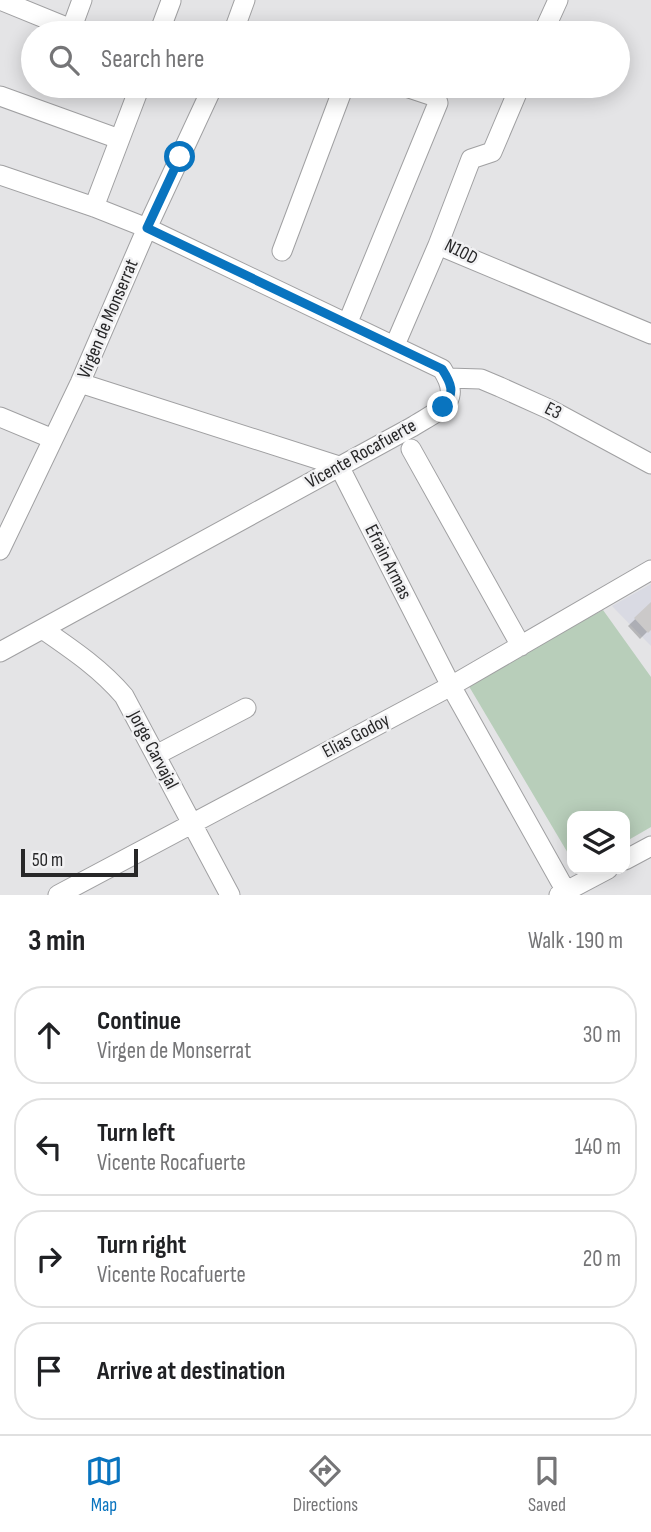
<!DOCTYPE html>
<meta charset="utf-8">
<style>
body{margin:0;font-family:"Sofia Sans Condensed",sans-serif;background:#f6f6f6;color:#202124}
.controls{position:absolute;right:21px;bottom:21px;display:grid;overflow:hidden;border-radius:14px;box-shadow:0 4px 18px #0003}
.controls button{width:63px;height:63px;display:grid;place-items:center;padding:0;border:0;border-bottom:2px solid #e0e0e0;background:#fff;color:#202124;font:35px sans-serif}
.scale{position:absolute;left:21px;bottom:18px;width:117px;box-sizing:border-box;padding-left:7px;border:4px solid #272728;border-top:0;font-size:19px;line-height:24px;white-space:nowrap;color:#272728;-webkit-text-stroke:5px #f1f1f3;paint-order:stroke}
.stop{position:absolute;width:21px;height:21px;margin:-16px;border:5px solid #0974bf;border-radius:50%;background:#fff}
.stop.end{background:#0974bf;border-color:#fff;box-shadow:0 2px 7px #0008}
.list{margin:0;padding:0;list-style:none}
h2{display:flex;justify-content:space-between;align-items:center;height:91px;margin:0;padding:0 28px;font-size:30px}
h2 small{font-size:23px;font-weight:400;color:#757577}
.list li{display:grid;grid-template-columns:46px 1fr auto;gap:21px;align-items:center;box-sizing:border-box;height:98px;margin:0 14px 14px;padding:0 14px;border:2px solid #e0e0e0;border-radius:28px}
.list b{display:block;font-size:26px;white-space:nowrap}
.list p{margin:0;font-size:23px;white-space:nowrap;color:#757577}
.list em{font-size:23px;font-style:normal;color:#757577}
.icon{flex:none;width:38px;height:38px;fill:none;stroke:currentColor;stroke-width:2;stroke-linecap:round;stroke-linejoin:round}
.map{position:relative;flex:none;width:651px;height:895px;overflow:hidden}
.search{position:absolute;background:#fff;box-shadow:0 4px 18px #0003;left:21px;right:21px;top:21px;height:77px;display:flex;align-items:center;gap:18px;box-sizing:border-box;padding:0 24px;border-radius:38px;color:#757577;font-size:26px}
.sheet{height:539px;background:#fff}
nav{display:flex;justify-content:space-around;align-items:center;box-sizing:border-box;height:98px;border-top:2px solid #e0e0e0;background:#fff;font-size:19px;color:#757577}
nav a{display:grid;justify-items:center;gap:4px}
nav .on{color:#0974bf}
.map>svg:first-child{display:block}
.built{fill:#d9dae3}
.green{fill:#b8ceba}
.shadow{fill:#0003}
.building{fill:#cbc9c9}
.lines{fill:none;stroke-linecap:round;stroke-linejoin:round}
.minor-casing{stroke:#a0a0a2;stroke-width:21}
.minor{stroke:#fff;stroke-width:19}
.route{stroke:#0974bf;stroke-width:9}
.labels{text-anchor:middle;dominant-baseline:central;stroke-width:5;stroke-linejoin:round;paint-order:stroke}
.street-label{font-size:19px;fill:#272728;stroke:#f1f1f3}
</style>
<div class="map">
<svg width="651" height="895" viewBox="0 0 651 895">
<rect width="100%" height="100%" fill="#e4e4e6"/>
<path class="built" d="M651,584V646L612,606Z"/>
<path class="green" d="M603,610L651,677V827L625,842V816H572V860L467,683Z"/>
<path class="shadow" d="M651,604V628L640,639L628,626Z"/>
<path class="building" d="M651,602V630L648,633L634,618Z"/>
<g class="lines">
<g class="minor-casing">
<path id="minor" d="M0,0L81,33
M71,30L82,0
M159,33L171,1
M233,33L245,0
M543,33L558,0
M520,86L492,152L471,159L438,245L651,334
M0,96L119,139
M0,175L94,207L147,228L442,369C464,403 439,410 412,427L0,652
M94,207L140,86
M282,251L344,86
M348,322L438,103L436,97L403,86
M395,345L438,245
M448,378L481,379L500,387L551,410L651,464
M80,383L339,466L451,686L568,895
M0,417L53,439
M411,449L521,646
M0,550L80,383L147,228L213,86
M44,630C73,650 101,669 124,696L230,895
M156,755L246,708
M625,860L651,846
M58,895L451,686L651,570
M559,895L608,869"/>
</g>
<use href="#minor" class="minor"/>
</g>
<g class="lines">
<path class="route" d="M180,157L147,228L442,369C451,383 456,393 443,407"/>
</g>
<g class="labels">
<g class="street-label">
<text transform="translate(461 252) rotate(27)">N10D</text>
<text transform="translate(108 319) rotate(-67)">Virgen de Monserrat</text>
<text transform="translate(553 411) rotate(27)">E3</text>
<text transform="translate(361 454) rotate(-29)">Vicente Rocafuerte</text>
<text transform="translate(388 562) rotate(63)">Efrain Armas</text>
<text transform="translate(356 736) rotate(-28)">Elias Godoy</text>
<text transform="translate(153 750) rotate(62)">Jorge Carvajal</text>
</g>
</g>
</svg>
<div class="controls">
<button><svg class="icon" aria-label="layers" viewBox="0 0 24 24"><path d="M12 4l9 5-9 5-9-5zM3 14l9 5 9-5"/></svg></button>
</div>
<div class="scale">50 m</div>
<div class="stop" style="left:180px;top:157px"></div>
<div class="stop end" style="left:443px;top:407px"></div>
<div class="search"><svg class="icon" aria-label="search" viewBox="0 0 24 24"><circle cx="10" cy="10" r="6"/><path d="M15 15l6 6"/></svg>Search here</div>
</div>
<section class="sheet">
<h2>3 min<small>Walk · 190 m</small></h2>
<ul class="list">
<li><svg class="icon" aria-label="ahead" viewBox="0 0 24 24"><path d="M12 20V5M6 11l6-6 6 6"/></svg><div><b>Continue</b><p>Virgen de Monserrat</p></div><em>30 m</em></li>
<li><svg class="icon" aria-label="left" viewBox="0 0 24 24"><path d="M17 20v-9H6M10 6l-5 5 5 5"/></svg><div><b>Turn left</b><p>Vicente Rocafuerte</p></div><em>140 m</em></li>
<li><svg class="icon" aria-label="right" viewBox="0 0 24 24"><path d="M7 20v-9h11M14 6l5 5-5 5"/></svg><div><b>Turn right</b><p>Vicente Rocafuerte</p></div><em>20 m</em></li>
<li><svg class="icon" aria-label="arrive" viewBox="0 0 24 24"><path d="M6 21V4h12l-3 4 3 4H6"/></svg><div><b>Arrive at destination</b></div></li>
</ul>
</section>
<nav>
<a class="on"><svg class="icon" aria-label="map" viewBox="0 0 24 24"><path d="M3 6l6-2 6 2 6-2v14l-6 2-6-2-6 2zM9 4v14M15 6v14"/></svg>Map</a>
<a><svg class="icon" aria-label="directions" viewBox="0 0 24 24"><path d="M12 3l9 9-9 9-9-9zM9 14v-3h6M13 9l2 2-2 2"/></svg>Directions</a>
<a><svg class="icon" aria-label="saved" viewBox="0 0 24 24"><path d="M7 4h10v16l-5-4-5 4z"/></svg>Saved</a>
</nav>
